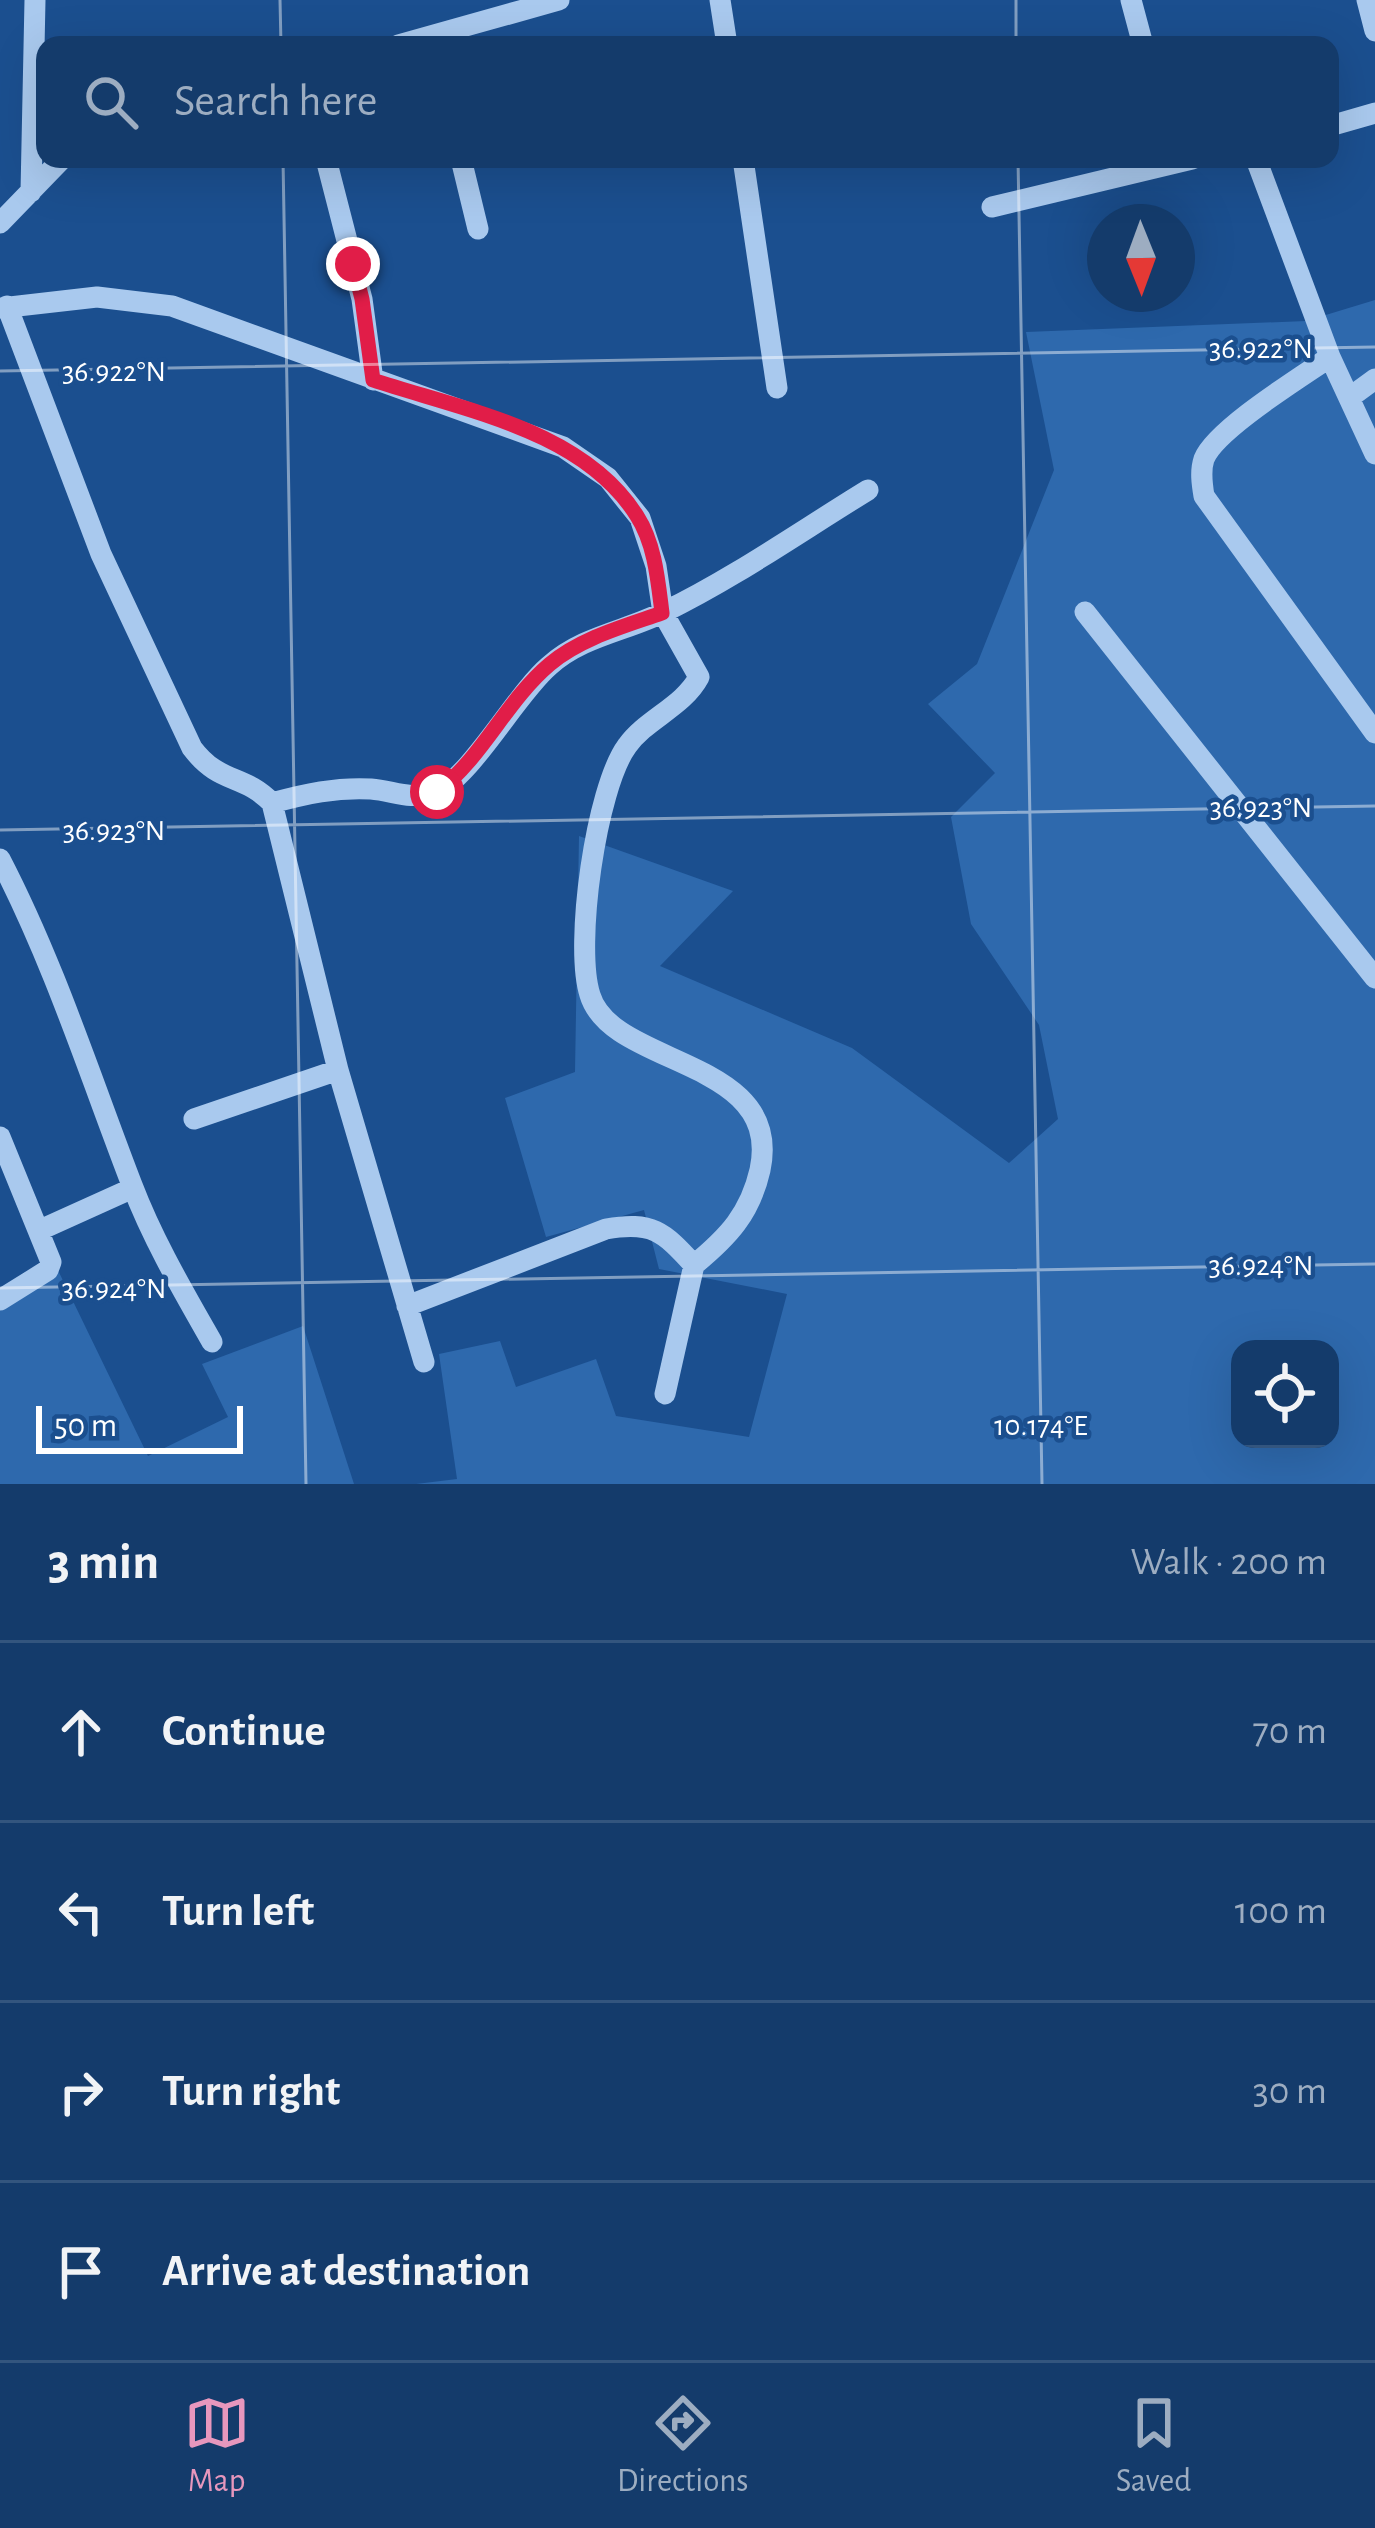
<!DOCTYPE html>
<meta charset="utf-8">
<style>
body{margin:0;font-family:"Alegreya Sans",sans-serif;background:#1d4271;color:#f1f3f6}
.controls{position:absolute;right:36px;bottom:36px;display:grid;overflow:hidden;border-radius:24px;box-shadow:0 12px 48px #0002}
.controls button{width:108px;height:108px;display:grid;place-items:center;padding:0;border:0;border-bottom:3px solid #33557e;background:#143b6b;color:#f1f3f6;font:60px sans-serif}
.compass{position:absolute;left:1087px;top:204px;width:108px;height:108px;border-radius:50%;background:#143b6b;box-shadow:0 12px 48px #0002;rotate:179deg}
.scale{position:absolute;left:36px;bottom:30px;width:207px;box-sizing:border-box;padding-left:12px;border:6px solid #fff;border-top:0;font-size:33px;line-height:42px;white-space:nowrap;color:#fff;-webkit-text-stroke:9px #1b4f8f;paint-order:stroke}
.stop{position:absolute;width:36px;height:36px;margin:-27px;border:9px solid #e11d48;border-radius:50%;background:#fff}
.stop.end{background:#e11d48;border-color:#fff;box-shadow:0 3px 12px #0008}
.list{margin:0;padding:0;list-style:none}
h2{display:flex;justify-content:space-between;align-items:center;height:156px;margin:0;padding:0 48px;font-size:51px}
h2 small{font-size:39px;font-weight:400;color:#9dadc1}
.list li{display:grid;grid-template-columns:78px 1fr auto;gap:36px;align-items:center;box-sizing:border-box;height:180px;padding:0 48px;border-top:3px solid #33557e}
.list b{display:block;font-size:45px;white-space:nowrap}
.list em{font-size:39px;font-style:normal;color:#9dadc1}
.icon{flex:none;width:66px;height:66px;fill:none;stroke:currentColor;stroke-width:2;stroke-linecap:round;stroke-linejoin:round}
.map{position:relative;flex:none;width:1375px;height:1484px;overflow:hidden}
.search{position:absolute;background:#143b6b;box-shadow:0 12px 48px #0002;left:36px;right:36px;top:36px;height:132px;display:flex;align-items:center;gap:30px;box-sizing:border-box;padding:0 42px;border-radius:24px;color:#9dadc1;font-size:45px}
.sheet{height:876px;background:#143b6b}
nav{display:flex;justify-content:space-around;align-items:center;box-sizing:border-box;height:168px;border-top:3px solid #33557e;background:#143b6b;font-size:33px;color:#9dadc1}
nav a{display:grid;justify-items:center;gap:6px}
nav .on{color:#e797bd}
.map>svg:first-child{display:block}
.green{fill:#2e69ad;fill-rule:evenodd}
.lines{fill:none;stroke-linecap:round;stroke-linejoin:round}
.minor{stroke:#a9c9ee;stroke-width:21}
.route{stroke:#e11d48;stroke-width:15}
.ticks{fill:none;stroke:#fff;stroke-width:3;stroke-opacity:0.45}
.ticks-label{font-size:30px;text-anchor:middle;fill:#fff;stroke:#1b4f8f;stroke-width:9;stroke-linejoin:round;paint-order:stroke}
</style>
<div class="map">
<svg width="1375" height="1484" viewBox="0 0 1375 1484">
<rect width="100%" height="100%" fill="#1b4f8f"/>
<path class="green" d="M1375,300V1484H416L457,1479L439,1354L500,1341L516,1387L596,1359L616,1416L749,1437L787,1294L659,1269L644,1210L546,1237L505,1098L575,1072L579,836L733,891L660,966L852,1048L1009,1163L1058,1119L1039,1025L971,924L951,817L995,773L928,704L977,664L1054,470L1026,332L1306,321ZM1240,1349H1330V1439H1240Z
M54,1262L148,1456L228,1417L202,1364L303,1326L354,1484H0V1288Z"/>
<g class="lines">
<path class="minor" d="M720,0L727,45
M1131,0L1143,45
M1367,0L1375,31
M398,45L559,0
M1330,126L1375,113
M326,159L362,299L373,380
M461,159L478,229
M743,159L777,388
M1256,159L1330,357L1349,398L1375,379
M31,192L35,0
M992,207L1192,159
M0,223L62,159
M7,306L101,554L192,748C220,785 243,773 272,803L338,1070L424,1362
M0,308L97,297L172,306L563,447L608,478L640,518L656,566L663,613L699,677C683,707 646,719 627,746C596,788 574,946 590,995C612,1068 784,1057 760,1170C750,1214 728,1237 694,1265
M1330,357C1301,377 1215,430 1204,459C1200,471 1202,484 1204,496L1375,733
M1349,398L1375,454
M1085,612L1375,978
M272,803C305,794 336,787 371,789C394,791 409,800 433,793C470,780 515,695 549,666C582,636 626,631 664,612C734,578 801,531 868,490
M0,859C54,963 90,1076 132,1185C153,1240 183,1291 212,1342
M194,1119L338,1070
M0,1137L51,1262L48,1270L0,1300
M40,1230L133,1188
M407,1306L606,1229C652,1221 663,1231 694,1265L665,1394"/>
</g>
<g class="lines">
<path class="route" d="M353,264L362,299L373,380C463,410 583,430 637,516C655,544 658,581 662,613C625,626 581,638 550,664C506,701 483,757 437,792"/>
</g>
<path class="ticks" d="M280,0L281,45M1016,0V45M283,159L306,1484M1018,159L1042,1484M0,371L1375,347M0,830L1375,806M0,1288L1375,1264"/>
<g class="ticks-label">
<text x="1261" y="358">36.922°N</text>
<text x="114" y="381">36.922°N</text>
<text x="1261" y="817">36.923°N</text>
<text x="114" y="840">36.923°N</text>
<text x="1261" y="1275">36.924°N</text>
<text x="114" y="1298">36.924°N</text>
<text x="1041" y="1435">10.174°E</text>
</g>
</svg>
<div class="controls">
<button><svg class="icon" aria-label="locate" viewBox="0 0 24 24"><circle cx="12" cy="12" r="6"/><path d="M12 2v4M12 18v4M2 12h4M18 12h4"/></svg></button>
</div>
<svg class="compass" viewBox="-18 -18 36 36"><path d="M0-13l5 13h-10z" fill="#e53935"/><path d="M0 13l5-13h-10z" fill="#9dadc1"/></svg>
<div class="scale">50 m</div>
<div class="stop" style="left:437px;top:792px"></div>
<div class="stop end" style="left:353px;top:264px"></div>
<div class="search"><svg class="icon" aria-label="search" viewBox="0 0 24 24"><circle cx="10" cy="10" r="6"/><path d="M15 15l6 6"/></svg>Search here</div>
</div>
<section class="sheet">
<h2>3 min<small>Walk · 200 m</small></h2>
<ul class="list">
<li><svg class="icon" aria-label="ahead" viewBox="0 0 24 24"><path d="M12 20V5M6 11l6-6 6 6"/></svg><div><b>Continue</b></div><em>70 m</em></li>
<li><svg class="icon" aria-label="left" viewBox="0 0 24 24"><path d="M17 20v-9H6M10 6l-5 5 5 5"/></svg><div><b>Turn left</b></div><em>100 m</em></li>
<li><svg class="icon" aria-label="right" viewBox="0 0 24 24"><path d="M7 20v-9h11M14 6l5 5-5 5"/></svg><div><b>Turn right</b></div><em>30 m</em></li>
<li><svg class="icon" aria-label="arrive" viewBox="0 0 24 24"><path d="M6 21V4h12l-3 4 3 4H6"/></svg><div><b>Arrive at destination</b></div></li>
</ul>
</section>
<nav>
<a class="on"><svg class="icon" aria-label="map" viewBox="0 0 24 24"><path d="M3 6l6-2 6 2 6-2v14l-6 2-6-2-6 2zM9 4v14M15 6v14"/></svg>Map</a>
<a><svg class="icon" aria-label="directions" viewBox="0 0 24 24"><path d="M12 3l9 9-9 9-9-9zM9 14v-3h6M13 9l2 2-2 2"/></svg>Directions</a>
<a><svg class="icon" aria-label="saved" viewBox="0 0 24 24"><path d="M7 4h10v16l-5-4-5 4z"/></svg>Saved</a>
</nav>
